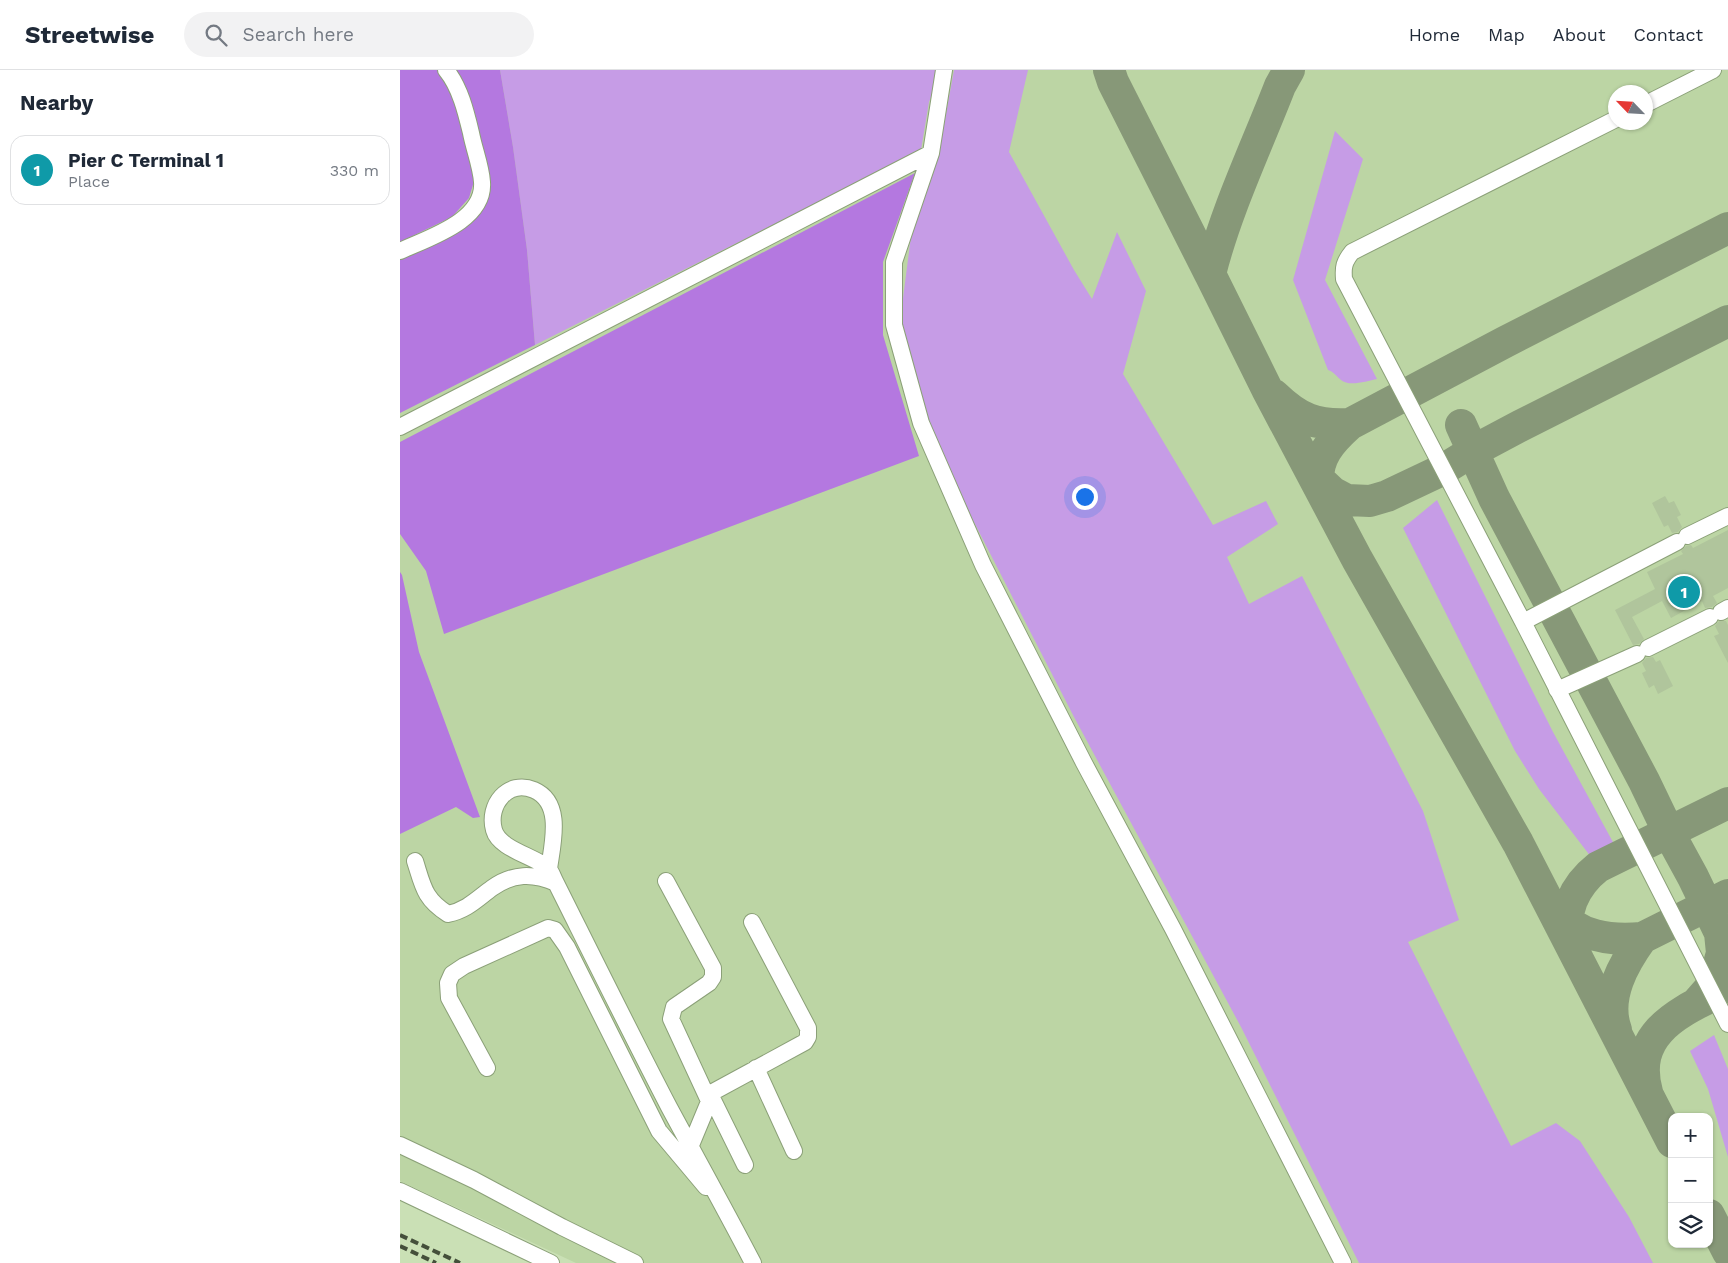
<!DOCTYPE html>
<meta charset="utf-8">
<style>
body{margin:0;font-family:"Work Sans",sans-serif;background:#f2f2f3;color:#1f2937}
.controls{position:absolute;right:15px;bottom:15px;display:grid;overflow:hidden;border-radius:10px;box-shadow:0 1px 4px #0004}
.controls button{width:45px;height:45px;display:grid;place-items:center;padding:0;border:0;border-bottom:1px solid #e0e1e3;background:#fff;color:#1f2937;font:25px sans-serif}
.compass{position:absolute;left:1208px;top:15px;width:45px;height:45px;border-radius:50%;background:#fff;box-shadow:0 1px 4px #0004;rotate:295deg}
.you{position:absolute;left:684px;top:426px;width:18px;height:18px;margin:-12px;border:4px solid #fff;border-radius:50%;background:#1a73e8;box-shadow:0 0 0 8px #1a73e833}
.badge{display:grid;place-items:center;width:32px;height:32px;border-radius:50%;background:#0f766e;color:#fff;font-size:16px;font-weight:700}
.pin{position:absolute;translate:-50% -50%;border:2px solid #fff;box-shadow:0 1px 5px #0006}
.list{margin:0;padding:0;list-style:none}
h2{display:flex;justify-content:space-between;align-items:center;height:65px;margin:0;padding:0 20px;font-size:21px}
h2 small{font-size:16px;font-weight:400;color:#747a83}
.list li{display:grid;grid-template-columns:32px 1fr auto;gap:15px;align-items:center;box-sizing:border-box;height:70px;margin:0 10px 10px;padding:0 10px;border:1px solid #e0e1e3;border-radius:15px}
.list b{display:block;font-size:19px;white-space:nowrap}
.list p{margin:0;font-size:16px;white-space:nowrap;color:#747a83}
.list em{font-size:16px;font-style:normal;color:#747a83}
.icon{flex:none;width:28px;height:28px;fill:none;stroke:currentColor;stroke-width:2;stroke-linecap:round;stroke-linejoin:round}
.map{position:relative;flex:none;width:1328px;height:1193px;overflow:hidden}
header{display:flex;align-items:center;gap:30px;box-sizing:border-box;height:70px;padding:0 25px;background:#fff;border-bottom:1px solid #e0e1e3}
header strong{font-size:24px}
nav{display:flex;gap:28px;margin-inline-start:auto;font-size:18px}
.search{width:350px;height:45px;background:#f2f2f3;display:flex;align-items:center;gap:12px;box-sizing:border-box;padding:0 18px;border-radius:28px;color:#747a83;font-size:19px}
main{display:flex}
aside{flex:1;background:#fff}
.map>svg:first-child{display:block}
.built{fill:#bcd5a4;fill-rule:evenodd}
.green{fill:#c69ce6}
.forest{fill:#b478e0}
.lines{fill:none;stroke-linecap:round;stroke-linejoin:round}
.taxiway{stroke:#879878;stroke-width:32}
.building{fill:#b0c59c}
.minor-casing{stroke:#8ba078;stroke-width:18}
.minor{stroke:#fff;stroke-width:16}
.rail{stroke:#444f3a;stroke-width:4;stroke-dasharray:8 4;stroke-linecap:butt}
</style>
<header>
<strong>Streetwise</strong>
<div class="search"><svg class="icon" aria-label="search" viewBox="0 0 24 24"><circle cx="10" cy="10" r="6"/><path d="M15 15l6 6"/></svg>Search here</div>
<nav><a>Home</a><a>Map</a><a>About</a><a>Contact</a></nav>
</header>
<main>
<aside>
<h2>Nearby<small></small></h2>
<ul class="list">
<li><span class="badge" style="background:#0f9aa8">1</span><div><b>Pier C Terminal 1</b><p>Place</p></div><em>330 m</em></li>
</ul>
</aside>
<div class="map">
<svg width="1328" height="1193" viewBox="0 0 1328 1193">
<rect width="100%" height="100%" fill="#cae0b5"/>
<path class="built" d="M0,0H1328V1193H176L0,1111ZM1216,22H1246V52H1216ZM1272,1047H1309V1174H1272Z"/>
<path class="green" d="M100,0H538L539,7L529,32L521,80L135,275L127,180L113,77Z
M554,0H628L609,82L674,200L692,229L717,162L746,221L723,304L813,455L866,431L878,454L827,487L849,534L902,506L1023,741L1059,850L1008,872L1111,1076L1156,1053L1180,1071L1229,1147L1253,1193H959L841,957L674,647L538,382L500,252L511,166L540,77Z
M935,61L963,89L925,210L977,309C967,311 949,317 941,310C936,306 934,302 928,300L893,210Z
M1037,430L1153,662L1214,774L1191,787L1139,719L1115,681L1003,458Z
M1314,965L1328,999V1087L1308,1019L1290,981Z"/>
<path class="forest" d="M0,0H39L50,15L75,108L69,128L52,147L0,172Z
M51,0H100L113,77L127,180L135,275L0,343V190L56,164L83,138Z
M515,103L483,192V265L519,386L44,564L26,501L0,464V372Z
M0,502L2,505L19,582L80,747L73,748L56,737L0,764Z"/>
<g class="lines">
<path class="taxiway" d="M709,0L713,12L810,204
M889,0L880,16C856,78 826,140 810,204L867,319L957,489L1118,773L1272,1072
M874,325C899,349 916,356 950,354
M1061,355L1094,428L1244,711L1269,763L1293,807L1320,863L1322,883L1315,908L1310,918L1296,934
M915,406L932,422L947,430L970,431L987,426L1044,399L1073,381L1120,356L1328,251
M918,415C916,387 931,371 950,354L1105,272L1328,158
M1156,840C1178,867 1210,871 1242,868C1224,893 1204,927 1216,960
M1242,868L1328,825
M1171,873C1160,844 1175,815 1198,797L1328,733
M1247,1022C1232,967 1273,945 1314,925
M1309,1145L1328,1182"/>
</g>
<path class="building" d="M1265,426L1269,433L1274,431L1281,445L1277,447L1282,457L1278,462L1272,463L1268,455L1264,457L1252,433Z
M1328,460V518L1313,526L1317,533L1312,537L1305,538L1302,531L1271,548L1262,531L1232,547L1244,569L1239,574L1233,575L1215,540L1255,519L1247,502L1283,484L1281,481L1286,476L1291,475L1293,478Z
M1319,551H1326L1328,555V593L1314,566L1319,564L1315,556Z
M1253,587L1256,592L1260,590L1273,616L1258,624L1254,615L1249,618L1242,603L1246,601L1242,593L1246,588Z"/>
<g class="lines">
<g class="minor-casing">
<path id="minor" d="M544,0L531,83L494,192V255L521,353L583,495L684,693L773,859L943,1193
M1246,34L1313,0
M1216,49L952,182C944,192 943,197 944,209C1004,323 1064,437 1123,552L1277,472
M0,181C28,168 85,151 82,112C81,96 74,79 71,63C66,42 60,17 46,0
M0,357L531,83
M1287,466L1328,446
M1321,542L1328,538
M1123,552L1328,954
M1248,578L1310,547
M1157,620L1237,584
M15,791C23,816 24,829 48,844C67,840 77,829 92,818C113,803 133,803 156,813
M149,799C152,775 164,733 134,720C108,709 87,735 94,760C99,779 134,786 148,798C151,801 153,807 155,811C193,887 230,962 269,1037C297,1089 326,1141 353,1193
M266,811L313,898V907L309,913L274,937L271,949L309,1031
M87,998L49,928L48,913L52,904L64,896L148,858L155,860L167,877L259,1061L306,1117
M356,998L394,1081
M311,1026L345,1095
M0,1075L74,1110L162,1157L235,1193
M291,1075L313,1022L405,972L408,967V958L352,852
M0,1121L151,1193"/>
</g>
<use href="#minor" class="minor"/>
<path class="rail" d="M0,1165L60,1193
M0,1176L36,1193"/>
</g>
</svg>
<div class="controls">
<button>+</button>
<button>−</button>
<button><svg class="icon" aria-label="layers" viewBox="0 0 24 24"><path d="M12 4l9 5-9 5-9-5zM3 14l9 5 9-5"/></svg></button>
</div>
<svg class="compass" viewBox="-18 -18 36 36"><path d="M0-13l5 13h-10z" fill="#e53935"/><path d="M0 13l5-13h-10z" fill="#747a83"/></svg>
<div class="you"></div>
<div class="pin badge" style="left:1284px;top:522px;background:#0f9aa8">1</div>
</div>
</main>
